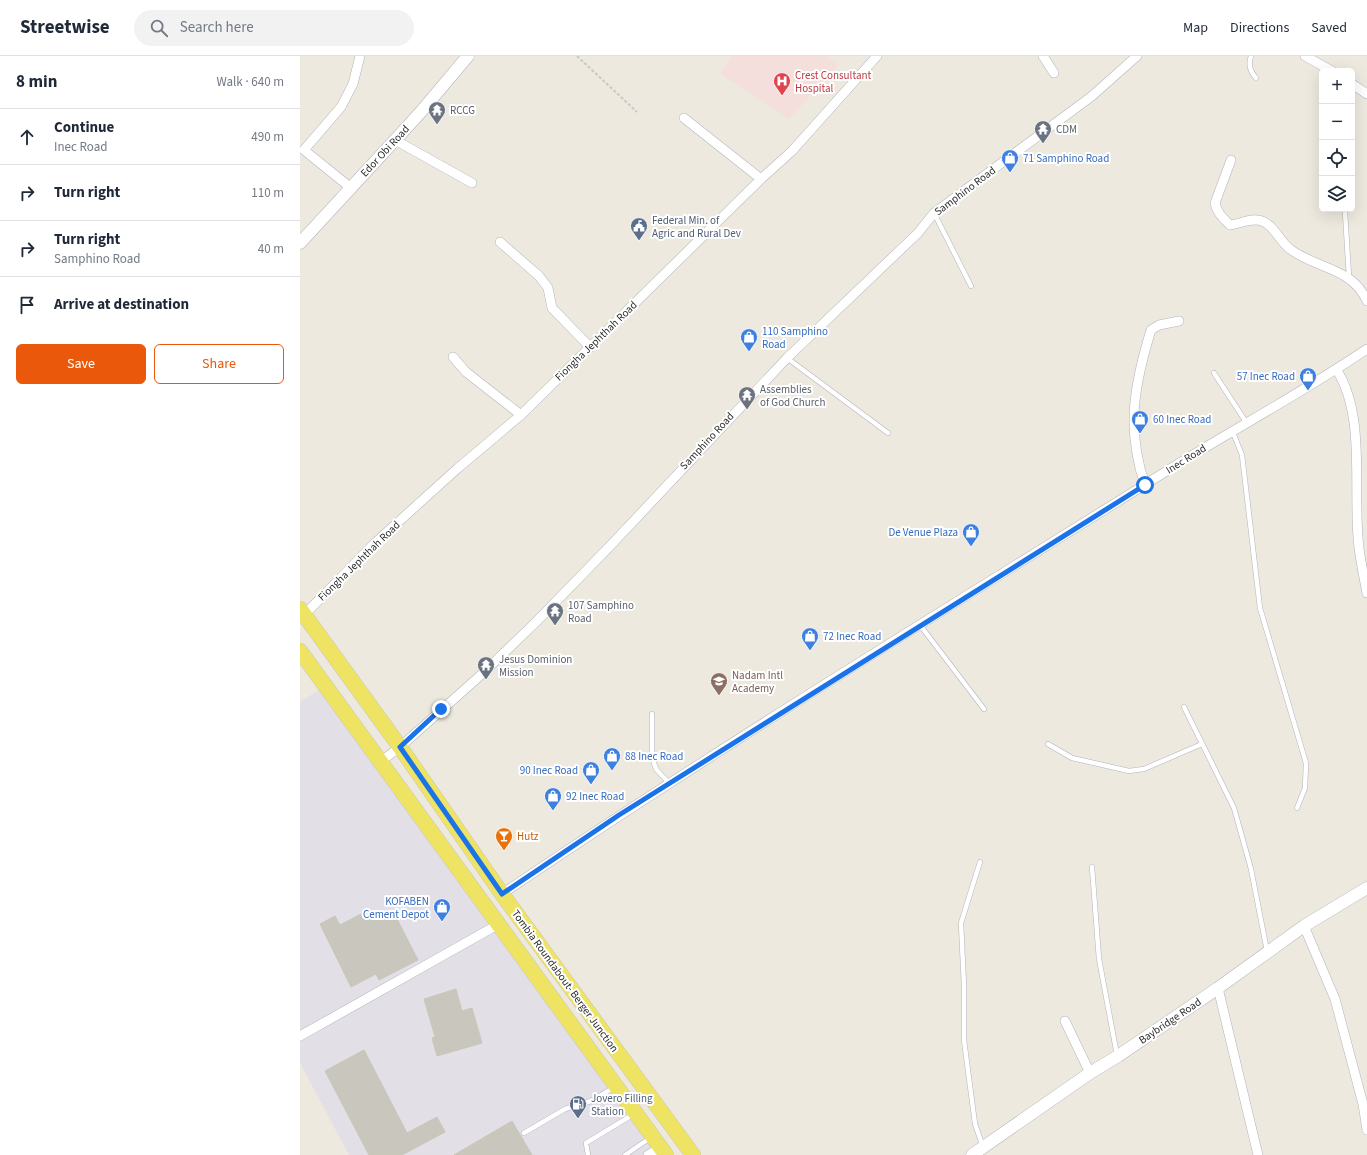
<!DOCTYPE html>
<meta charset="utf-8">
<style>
body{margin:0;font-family:"Source Sans 3",sans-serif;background:#f2f2f3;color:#1f2937}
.controls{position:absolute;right:12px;top:12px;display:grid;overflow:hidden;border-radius:6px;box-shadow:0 4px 16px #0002}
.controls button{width:36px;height:36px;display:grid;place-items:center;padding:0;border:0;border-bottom:1px solid #e0e1e3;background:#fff;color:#1f2937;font:20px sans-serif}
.stop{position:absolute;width:12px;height:12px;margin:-9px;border:3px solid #1a73e8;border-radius:50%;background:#fff}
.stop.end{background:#1a73e8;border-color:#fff;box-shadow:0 1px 4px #0008}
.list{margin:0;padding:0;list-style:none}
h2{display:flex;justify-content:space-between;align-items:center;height:52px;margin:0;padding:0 16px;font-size:17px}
h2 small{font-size:13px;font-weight:400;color:#747a83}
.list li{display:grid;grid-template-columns:26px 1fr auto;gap:12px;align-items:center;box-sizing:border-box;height:56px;padding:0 16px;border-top:1px solid #e0e1e3}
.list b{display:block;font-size:15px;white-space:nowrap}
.list p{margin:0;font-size:13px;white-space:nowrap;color:#747a83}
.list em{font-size:13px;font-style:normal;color:#747a83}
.actions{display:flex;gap:8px;padding:12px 16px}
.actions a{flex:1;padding:9px 0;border:1px solid #ea580c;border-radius:6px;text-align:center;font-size:14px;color:#ea580c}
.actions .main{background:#ea580c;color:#fff}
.icon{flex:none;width:22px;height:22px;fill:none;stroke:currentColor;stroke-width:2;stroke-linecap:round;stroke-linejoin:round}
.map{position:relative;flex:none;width:1067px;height:1099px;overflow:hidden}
header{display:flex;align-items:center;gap:24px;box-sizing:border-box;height:56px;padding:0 20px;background:#fff;border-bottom:1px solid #e0e1e3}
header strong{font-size:19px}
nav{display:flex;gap:22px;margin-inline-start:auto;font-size:14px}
.search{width:280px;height:36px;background:#f2f2f3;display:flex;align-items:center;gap:10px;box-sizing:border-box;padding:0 14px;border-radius:22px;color:#747a83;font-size:15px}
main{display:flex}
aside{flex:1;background:#fff}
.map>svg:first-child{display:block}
.industrial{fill:#e2dfe6}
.medical{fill:#f4dfdd}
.building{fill:#c9c7bd;stroke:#c9c6b9}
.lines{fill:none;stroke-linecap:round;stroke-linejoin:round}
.service-casing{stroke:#b2b3bf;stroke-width:5.5}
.minor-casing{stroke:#b2b3bf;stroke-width:10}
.tertiary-casing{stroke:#b2b3bf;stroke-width:13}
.primary-casing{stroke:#c8c8c8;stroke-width:16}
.path{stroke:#c8c8c8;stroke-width:2;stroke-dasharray:3 2;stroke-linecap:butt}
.service{stroke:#fff;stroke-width:4.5}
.minor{stroke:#fff;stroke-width:9}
.tertiary{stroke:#fff;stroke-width:12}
.primary{stroke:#eee363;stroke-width:15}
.route{stroke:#1a73e8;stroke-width:5}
.labels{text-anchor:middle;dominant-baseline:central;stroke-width:4;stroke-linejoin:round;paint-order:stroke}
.health-label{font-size:11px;fill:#be3a42;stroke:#fff;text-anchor:start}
.worship-label{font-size:11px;fill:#5b616d;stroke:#fff;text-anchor:start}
.street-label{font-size:11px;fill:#2c2c2c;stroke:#fff}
.shop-label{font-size:11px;fill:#366cbe;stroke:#fff;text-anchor:start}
.service-label{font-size:11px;fill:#4e5e75;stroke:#fff;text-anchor:start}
.education-label{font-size:11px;fill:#785e54;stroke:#fff;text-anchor:start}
.food-label{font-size:11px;fill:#c56008;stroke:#fff;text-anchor:start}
</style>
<header>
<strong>Streetwise</strong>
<div class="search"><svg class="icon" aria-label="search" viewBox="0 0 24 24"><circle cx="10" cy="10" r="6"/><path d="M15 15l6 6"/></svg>Search here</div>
<nav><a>Map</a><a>Directions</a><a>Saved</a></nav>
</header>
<main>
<aside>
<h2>8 min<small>Walk · 640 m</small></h2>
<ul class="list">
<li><svg class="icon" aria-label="ahead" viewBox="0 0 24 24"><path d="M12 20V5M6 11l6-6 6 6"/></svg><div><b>Continue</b><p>Inec Road</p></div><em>490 m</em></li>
<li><svg class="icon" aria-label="right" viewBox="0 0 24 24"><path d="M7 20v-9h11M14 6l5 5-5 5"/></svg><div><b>Turn right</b></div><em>110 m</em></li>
<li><svg class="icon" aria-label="right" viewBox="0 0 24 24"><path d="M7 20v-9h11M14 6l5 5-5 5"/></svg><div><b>Turn right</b><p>Samphino Road</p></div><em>40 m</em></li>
<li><svg class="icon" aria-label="arrive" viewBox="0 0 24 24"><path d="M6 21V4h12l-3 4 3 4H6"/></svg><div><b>Arrive at destination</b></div></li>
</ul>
<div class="actions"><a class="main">Save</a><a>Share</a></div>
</aside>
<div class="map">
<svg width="1067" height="1099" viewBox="0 0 1067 1099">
<rect width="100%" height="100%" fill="#ede9df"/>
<path class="industrial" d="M19,634L359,1099H49L0,1007V646Z"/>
<path class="medical" d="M431,0H527L539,9L489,63L421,18Z"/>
<path class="building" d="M65,856L68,863L77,859L80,864L94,857L118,904L79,924L76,918L51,931L20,868L35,860L40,869Z
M156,933L162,955L172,952L182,987L137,1000L132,982L135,981L124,943Z
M64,994L107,1077L137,1061L145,1076L102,1099H69L25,1015Z
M212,1065L232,1099H154Z"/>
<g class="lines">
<g class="service-casing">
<path id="service" d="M951,0C948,9 950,15 956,22
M1045,156L1049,221
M634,157L671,230
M487,302L588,377
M914,317L946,366
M932,374L942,399L960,552L1006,707L1005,732L997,752
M620,569L684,653
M884,651L934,752L951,813L967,895
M352,658V701L356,713L369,727
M748,688L772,702L829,715L844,713L902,688
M680,806L661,867L664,930V984L675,1068L683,1091
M792,811L799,903L817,999
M224,1077L265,1053L291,1045L315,1031
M288,1099L286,1087L334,1058
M325,1099L350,1082"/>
</g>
<g class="minor-casing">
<path id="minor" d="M743,0L754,17
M1005,0L1032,15
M1052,28L1067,38
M384,62L461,123
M95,84L172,127
M931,104L915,147C917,157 923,162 930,169C940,168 952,161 962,165C974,169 980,186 990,193C1016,213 1052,211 1067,245
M51,132L4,94L41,51L53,28L60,0
M200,186L239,220L248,232L252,252L290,291
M153,301L166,316L221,359
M1036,313C1067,359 1052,438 1059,492C1061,507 1064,522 1067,537
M845,429C826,373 834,329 851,274L859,269L879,265
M4,559L75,487L158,412L221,359L461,123L492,95L577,0
M80,706L100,691L182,618L236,566L311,489L487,302L618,177L634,157L792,40L837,0
M202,838C419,691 643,555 865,416C932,374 1002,337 1067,293
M1004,870L1035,943L1063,1048L1067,1074
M918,932L958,1099
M765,965L790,1017
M0,980L199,868
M348,1099L361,1092"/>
</g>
<g class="tertiary-casing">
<path id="tertiary" d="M0,187L119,58L168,0
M672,1099L790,1017L818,1000L918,932L1004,870L1067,832"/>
</g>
<g class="primary-casing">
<path id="primary" d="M0,553L100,691L202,838L393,1099
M0,595L366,1099"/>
</g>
<path class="path" d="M277,0L337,56"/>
<use href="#service" class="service"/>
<use href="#minor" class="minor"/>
<use href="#tertiary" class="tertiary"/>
<use href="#primary" class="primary"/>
</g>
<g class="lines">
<path class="route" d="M141,653L100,691L202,838L319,759L845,429"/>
</g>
<defs>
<g id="hospital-pin" transform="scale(0.9)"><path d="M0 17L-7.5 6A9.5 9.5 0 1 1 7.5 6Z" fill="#e0444e" stroke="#fff"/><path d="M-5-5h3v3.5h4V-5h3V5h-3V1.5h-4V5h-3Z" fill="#fff"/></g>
<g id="temple-pin" transform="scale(0.9)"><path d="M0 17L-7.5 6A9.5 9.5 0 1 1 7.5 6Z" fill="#6b7280" stroke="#fff"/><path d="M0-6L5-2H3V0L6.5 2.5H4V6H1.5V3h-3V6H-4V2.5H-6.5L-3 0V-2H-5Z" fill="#fff"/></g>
<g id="shop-pin" transform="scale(0.9)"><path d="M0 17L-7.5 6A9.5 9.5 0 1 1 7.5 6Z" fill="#3f7fe0" stroke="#fff"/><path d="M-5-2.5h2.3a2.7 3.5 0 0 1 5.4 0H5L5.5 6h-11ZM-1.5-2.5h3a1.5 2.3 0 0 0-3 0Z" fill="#fff"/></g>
<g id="civic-pin" transform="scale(0.9)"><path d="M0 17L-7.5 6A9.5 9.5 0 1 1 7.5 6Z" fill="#5c6f8a" stroke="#fff"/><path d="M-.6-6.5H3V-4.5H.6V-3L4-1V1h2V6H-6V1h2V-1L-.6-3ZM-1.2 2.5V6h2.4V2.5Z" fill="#fff"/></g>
<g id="school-pin" transform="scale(0.9)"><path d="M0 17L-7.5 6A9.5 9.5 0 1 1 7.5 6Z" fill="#8d6e63" stroke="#fff"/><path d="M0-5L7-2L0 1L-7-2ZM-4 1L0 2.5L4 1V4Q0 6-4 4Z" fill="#fff"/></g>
<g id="bar-pin" transform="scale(0.9)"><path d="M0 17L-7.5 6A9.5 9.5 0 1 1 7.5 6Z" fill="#e8710a" stroke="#fff"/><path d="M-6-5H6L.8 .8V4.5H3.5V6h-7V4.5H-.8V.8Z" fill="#fff"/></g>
<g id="fuel-pin" transform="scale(0.9)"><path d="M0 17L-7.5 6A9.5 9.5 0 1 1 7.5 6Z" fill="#5c6f8a" stroke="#fff"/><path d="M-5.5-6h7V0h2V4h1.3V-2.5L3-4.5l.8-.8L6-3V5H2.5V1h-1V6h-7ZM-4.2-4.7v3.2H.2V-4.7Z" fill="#fff"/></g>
</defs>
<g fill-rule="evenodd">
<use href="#hospital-pin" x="482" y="25"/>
<use href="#temple-pin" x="137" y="54"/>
<use href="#temple-pin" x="743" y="73"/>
<use href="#shop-pin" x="710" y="102"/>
<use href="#civic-pin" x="339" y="170"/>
<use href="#shop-pin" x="449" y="281"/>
<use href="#shop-pin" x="1008" y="320"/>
<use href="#temple-pin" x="447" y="339"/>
<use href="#shop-pin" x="840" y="363"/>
<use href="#shop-pin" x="671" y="476"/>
<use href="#temple-pin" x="255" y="555"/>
<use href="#shop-pin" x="510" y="580"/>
<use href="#temple-pin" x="186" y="609"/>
<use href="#school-pin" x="419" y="625"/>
<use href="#shop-pin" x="312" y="700"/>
<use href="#shop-pin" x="291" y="714"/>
<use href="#shop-pin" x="253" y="740"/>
<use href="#bar-pin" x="204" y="780"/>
<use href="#shop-pin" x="142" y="851"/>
<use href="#fuel-pin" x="278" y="1048"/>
</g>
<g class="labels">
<g class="health-label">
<text x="495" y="19">Crest Consultant<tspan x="495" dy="13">Hospital</tspan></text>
</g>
<g class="worship-label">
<text x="150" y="54">RCCG</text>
<text x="756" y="73">CDM</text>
<text x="460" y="333">Assemblies<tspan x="460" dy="13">of God Church</tspan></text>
<text x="268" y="549">107 Samphino<tspan x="268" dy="13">Road</tspan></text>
<text x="199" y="603">Jesus Dominion<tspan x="199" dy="13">Mission</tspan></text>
</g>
<g class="street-label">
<text transform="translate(85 95) rotate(-47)">Edor Obi Road</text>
<text transform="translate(665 135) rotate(-37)">Samphino Road</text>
<text transform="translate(296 285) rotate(-44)">Fiongha Jephthah Road</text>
<text transform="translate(407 385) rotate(-47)">Samphino Road</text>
<text transform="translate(886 403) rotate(-32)">Inec Road</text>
<text transform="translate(59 505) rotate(-44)">Fiongha Jephthah Road</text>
<text transform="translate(265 925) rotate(54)">Tombia Roundabout- Berger Junction</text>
<text transform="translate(870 965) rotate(-34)">Baybridge Road</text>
</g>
<g class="shop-label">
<text x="723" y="102">71 Samphino Road</text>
<text x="462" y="275">110 Samphino<tspan x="462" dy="13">Road</tspan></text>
<text x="995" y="320" text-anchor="end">57 Inec Road</text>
<text x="853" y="363">60 Inec Road</text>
<text x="658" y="476" text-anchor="end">De Venue Plaza</text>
<text x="523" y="580">72 Inec Road</text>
<text x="325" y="700">88 Inec Road</text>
<text x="278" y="714" text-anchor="end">90 Inec Road</text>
<text x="266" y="740">92 Inec Road</text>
<text x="129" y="845" text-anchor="end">KOFABEN<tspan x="129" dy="13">Cement Depot</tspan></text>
</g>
<g class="service-label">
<text x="352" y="164">Federal Min. of<tspan x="352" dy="13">Agric and Rural Dev</tspan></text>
<text x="291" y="1042">Jovero Filling<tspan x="291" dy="13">Station</tspan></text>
</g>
<g class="education-label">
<text x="432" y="619">Nadam Intl<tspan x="432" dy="13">Academy</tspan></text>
</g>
<g class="food-label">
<text x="217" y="780">Hutz</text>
</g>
</g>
</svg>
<div class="controls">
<button>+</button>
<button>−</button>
<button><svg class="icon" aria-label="locate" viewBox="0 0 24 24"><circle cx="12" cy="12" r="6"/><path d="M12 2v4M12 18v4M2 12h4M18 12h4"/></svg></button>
<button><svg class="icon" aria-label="layers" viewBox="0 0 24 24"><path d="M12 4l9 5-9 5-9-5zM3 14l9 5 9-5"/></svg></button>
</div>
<div class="stop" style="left:845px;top:429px"></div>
<div class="stop end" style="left:141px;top:653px"></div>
</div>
</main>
